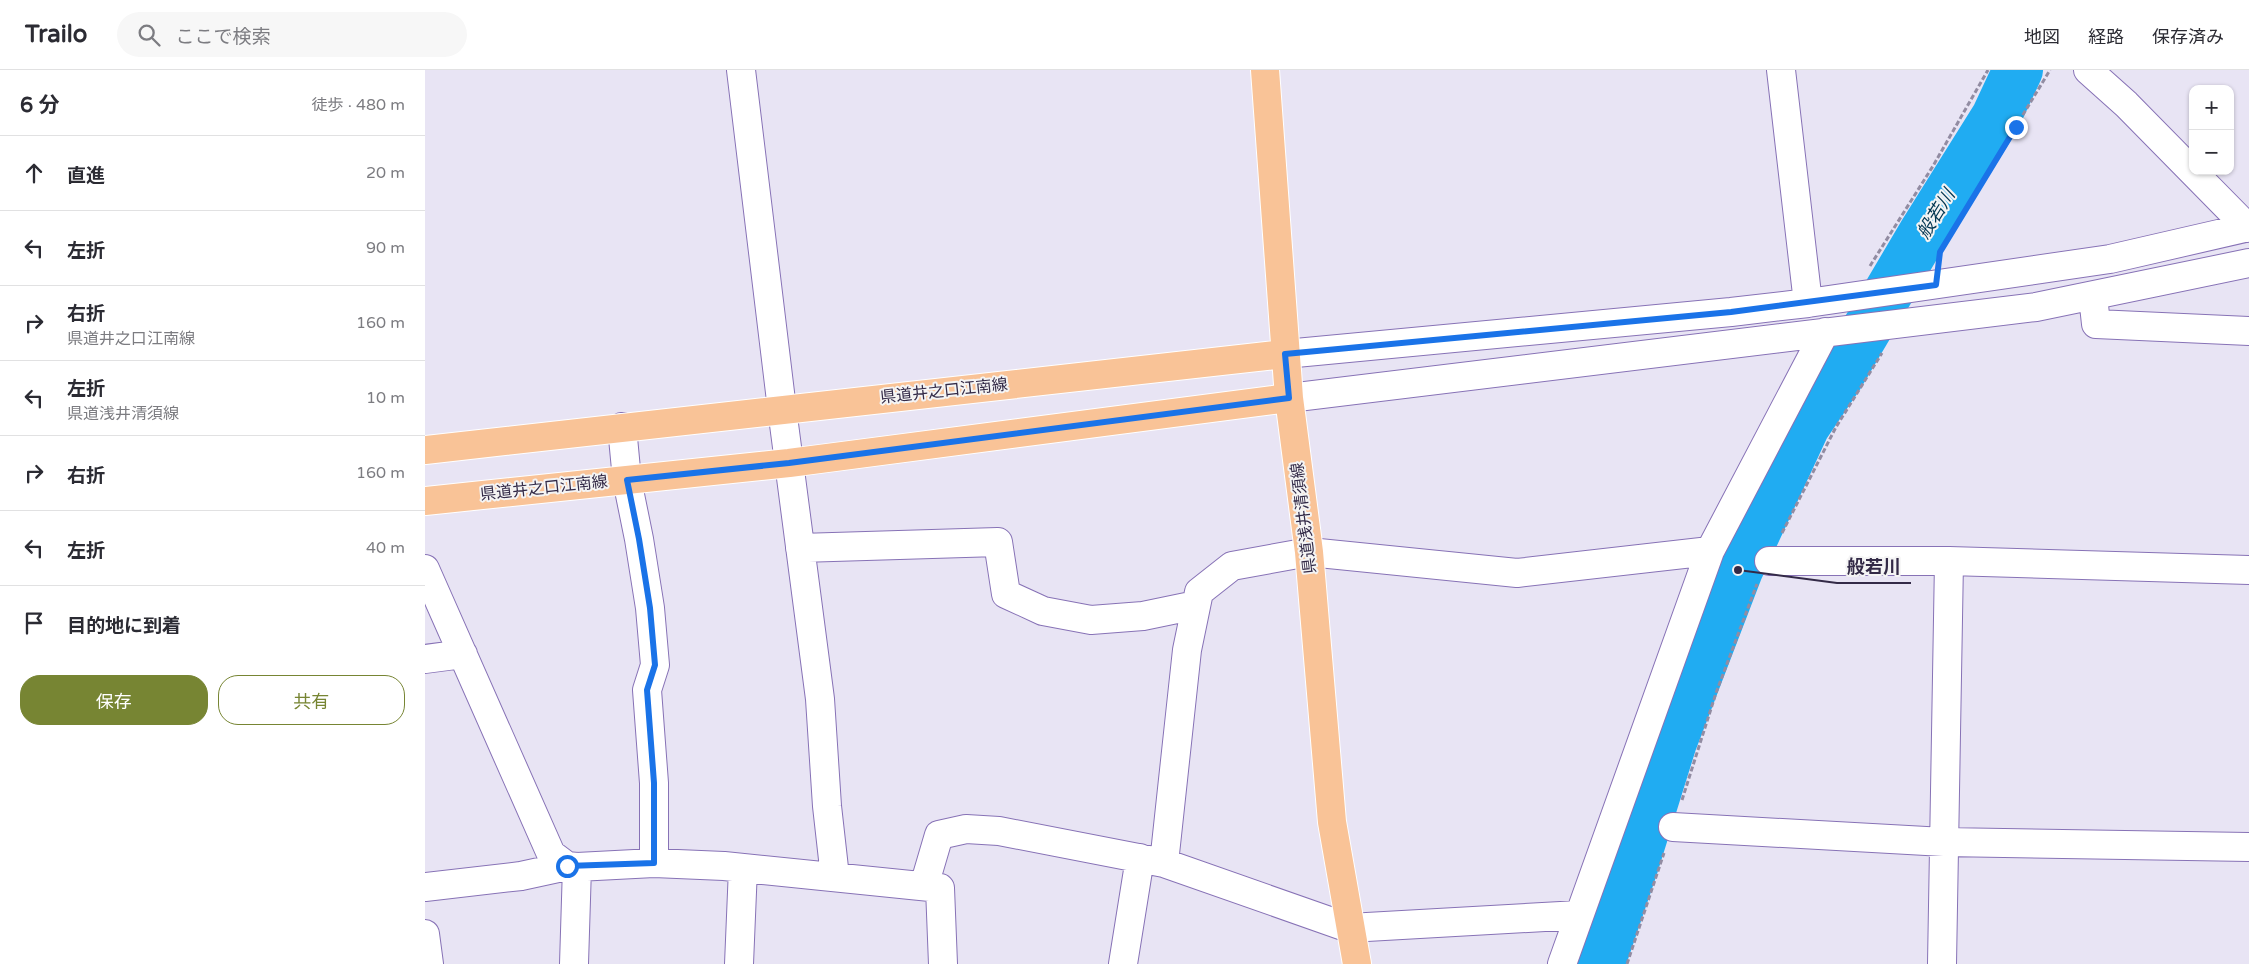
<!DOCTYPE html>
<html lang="ja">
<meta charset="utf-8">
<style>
body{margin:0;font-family:"Varela Round","Noto Sans JP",sans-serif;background:#f7f7f7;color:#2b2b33}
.controls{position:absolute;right:15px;top:15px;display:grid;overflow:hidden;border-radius:10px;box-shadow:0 1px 4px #0004}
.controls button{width:45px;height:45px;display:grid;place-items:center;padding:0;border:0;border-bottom:1px solid #e1e1e2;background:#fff;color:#2b2b33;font:25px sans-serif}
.stop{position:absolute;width:15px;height:15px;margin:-11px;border:4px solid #1a73e8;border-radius:50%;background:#fff}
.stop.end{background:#1a73e8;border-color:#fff;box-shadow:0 1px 5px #0008}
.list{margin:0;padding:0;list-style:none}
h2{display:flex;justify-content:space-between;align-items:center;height:65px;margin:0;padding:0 20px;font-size:21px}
h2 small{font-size:16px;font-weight:400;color:#7c7c81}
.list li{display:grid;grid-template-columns:32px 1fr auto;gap:15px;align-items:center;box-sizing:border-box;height:75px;padding:0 20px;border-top:1px solid #e1e1e2}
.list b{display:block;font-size:19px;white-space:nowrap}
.list p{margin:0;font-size:16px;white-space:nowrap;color:#7c7c81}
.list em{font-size:16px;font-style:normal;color:#7c7c81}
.actions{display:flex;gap:10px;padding:15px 20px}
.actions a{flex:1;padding:11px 0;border:1px solid #778533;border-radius:20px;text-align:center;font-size:18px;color:#778533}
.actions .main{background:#778533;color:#fff}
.icon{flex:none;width:28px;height:28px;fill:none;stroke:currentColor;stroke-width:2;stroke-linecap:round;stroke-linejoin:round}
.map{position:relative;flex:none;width:1824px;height:894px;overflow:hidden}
header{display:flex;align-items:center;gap:30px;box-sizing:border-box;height:70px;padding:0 25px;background:#fff;border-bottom:1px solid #e1e1e2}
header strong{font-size:24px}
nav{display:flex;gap:28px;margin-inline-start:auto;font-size:18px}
.search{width:350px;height:45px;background:#f7f7f7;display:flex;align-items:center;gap:12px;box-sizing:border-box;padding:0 18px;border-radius:28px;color:#7c7c81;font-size:19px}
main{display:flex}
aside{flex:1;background:#fff}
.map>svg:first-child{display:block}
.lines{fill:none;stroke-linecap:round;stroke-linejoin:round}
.river{stroke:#20acf2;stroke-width:50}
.minor-casing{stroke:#8772b6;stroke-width:30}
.major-casing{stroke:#fff;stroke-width:30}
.path{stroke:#928ca2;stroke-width:3;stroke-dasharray:5 2.5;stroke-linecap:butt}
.minor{stroke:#fff;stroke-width:28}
.major{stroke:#f9c397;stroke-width:28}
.route{stroke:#1a73e8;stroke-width:6}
.labels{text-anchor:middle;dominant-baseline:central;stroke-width:4;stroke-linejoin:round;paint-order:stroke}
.street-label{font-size:16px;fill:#332a47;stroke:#f4f4f4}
.water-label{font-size:18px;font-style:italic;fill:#003551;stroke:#f4f4f4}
.leader{fill:none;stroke:#332a47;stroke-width:2}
.callout-dot{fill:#332a47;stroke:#f4f4f4;stroke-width:2}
.callout-label{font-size:18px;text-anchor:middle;font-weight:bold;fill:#332a47;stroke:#f4f4f4;stroke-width:4;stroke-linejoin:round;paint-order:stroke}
</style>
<header>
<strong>Trailo</strong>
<div class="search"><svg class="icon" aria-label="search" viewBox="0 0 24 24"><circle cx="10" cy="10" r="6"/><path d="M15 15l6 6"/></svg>ここで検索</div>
<nav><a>地図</a><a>経路</a><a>保存済み</a></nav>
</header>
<main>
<aside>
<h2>6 分<small>徒歩 · 480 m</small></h2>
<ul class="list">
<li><svg class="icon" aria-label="ahead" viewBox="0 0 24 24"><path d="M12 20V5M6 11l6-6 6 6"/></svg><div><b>直進</b></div><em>20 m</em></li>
<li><svg class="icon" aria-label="left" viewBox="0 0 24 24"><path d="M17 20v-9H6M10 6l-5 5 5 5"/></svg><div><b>左折</b></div><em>90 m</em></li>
<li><svg class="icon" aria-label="right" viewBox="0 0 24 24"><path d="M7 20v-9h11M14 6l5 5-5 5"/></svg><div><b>右折</b><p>県道井之口江南線</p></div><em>160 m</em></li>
<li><svg class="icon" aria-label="left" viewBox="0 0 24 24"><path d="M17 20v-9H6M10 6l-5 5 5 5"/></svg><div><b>左折</b><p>県道浅井清須線</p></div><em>10 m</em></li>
<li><svg class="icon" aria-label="right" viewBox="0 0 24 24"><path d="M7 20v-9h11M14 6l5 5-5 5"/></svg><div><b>右折</b></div><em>160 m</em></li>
<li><svg class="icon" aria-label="left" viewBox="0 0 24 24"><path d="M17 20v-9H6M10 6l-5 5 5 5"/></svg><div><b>左折</b></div><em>40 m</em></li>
<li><svg class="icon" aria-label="arrive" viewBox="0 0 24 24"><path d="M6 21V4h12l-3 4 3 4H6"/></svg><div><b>目的地に到着</b></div></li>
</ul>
<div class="actions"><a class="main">保存</a><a>共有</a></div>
</aside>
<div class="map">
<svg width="1824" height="894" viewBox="0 0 1824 894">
<rect width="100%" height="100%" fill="#e8e4f4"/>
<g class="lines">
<path class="river" d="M1175,894L1208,797L1247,672L1313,500L1380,356L1414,306L1499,162L1571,47L1593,0"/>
<g class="minor-casing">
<path id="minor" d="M316,0L357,339L395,629L402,736L410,807
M1356,0L1383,233
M1663,0L1701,34L1823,158
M1668,226L1671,254L1824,261
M860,284L1306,242L1383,233L1685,189L1824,157
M864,328L1611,237L1824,193
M197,357L202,410L214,469L225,538L230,595L222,620L229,713V793
M375,478L573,472L581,524L618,541L666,550L718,546L771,535
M1344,491H1524L1824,500
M0,499L126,784L142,796L152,797L229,793L299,796L515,818L518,894
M0,589L38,584
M1248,757L1519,772L1824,777
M739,793L762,580L774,522L807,496L884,482L1092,503L1285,481
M499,816L514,765L541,759L574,761L739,793L924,858L1154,845
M0,817L96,806L142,796
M0,864L4,894
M149,894L152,797
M314,894L318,798
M698,894L715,788
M1137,894L1285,481L1400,262
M1517,894L1524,491"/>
</g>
<g class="major-casing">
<path id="major" d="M840,0L864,328L884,482L907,752L932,894
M0,380L860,284
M0,431L364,393L864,328"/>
</g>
<path class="path" d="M1515,187V182L1625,0
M1445,196L1508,96L1563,0
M1357,463L1411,357L1457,283
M1257,730L1291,623L1332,514
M1202,894L1239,783"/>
<use href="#minor" class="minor"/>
<use href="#major" class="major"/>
</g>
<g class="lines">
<path class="route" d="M142,796L229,793V713L222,620L230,595L225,538L214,469L202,410L364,393L864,328L860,284L1306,242L1511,215L1515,182L1591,57"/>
</g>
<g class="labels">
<g class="street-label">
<text transform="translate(519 321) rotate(-6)">県道井之口江南線</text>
<text transform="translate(119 418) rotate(-6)">県道井之口江南線</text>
<text transform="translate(879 448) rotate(-97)">県道浅井清須線</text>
</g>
<g class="water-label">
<text transform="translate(1511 144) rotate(-58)">般若川</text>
</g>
</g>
<path class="leader" d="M1313 500L1412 513H1486"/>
<circle class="callout-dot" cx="1313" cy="500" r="5"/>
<g class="callout-label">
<text x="1449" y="503">般若川</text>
</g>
</svg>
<div class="controls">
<button>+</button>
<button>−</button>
</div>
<div class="stop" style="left:142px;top:796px"></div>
<div class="stop end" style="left:1591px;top:57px"></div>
</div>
</main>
